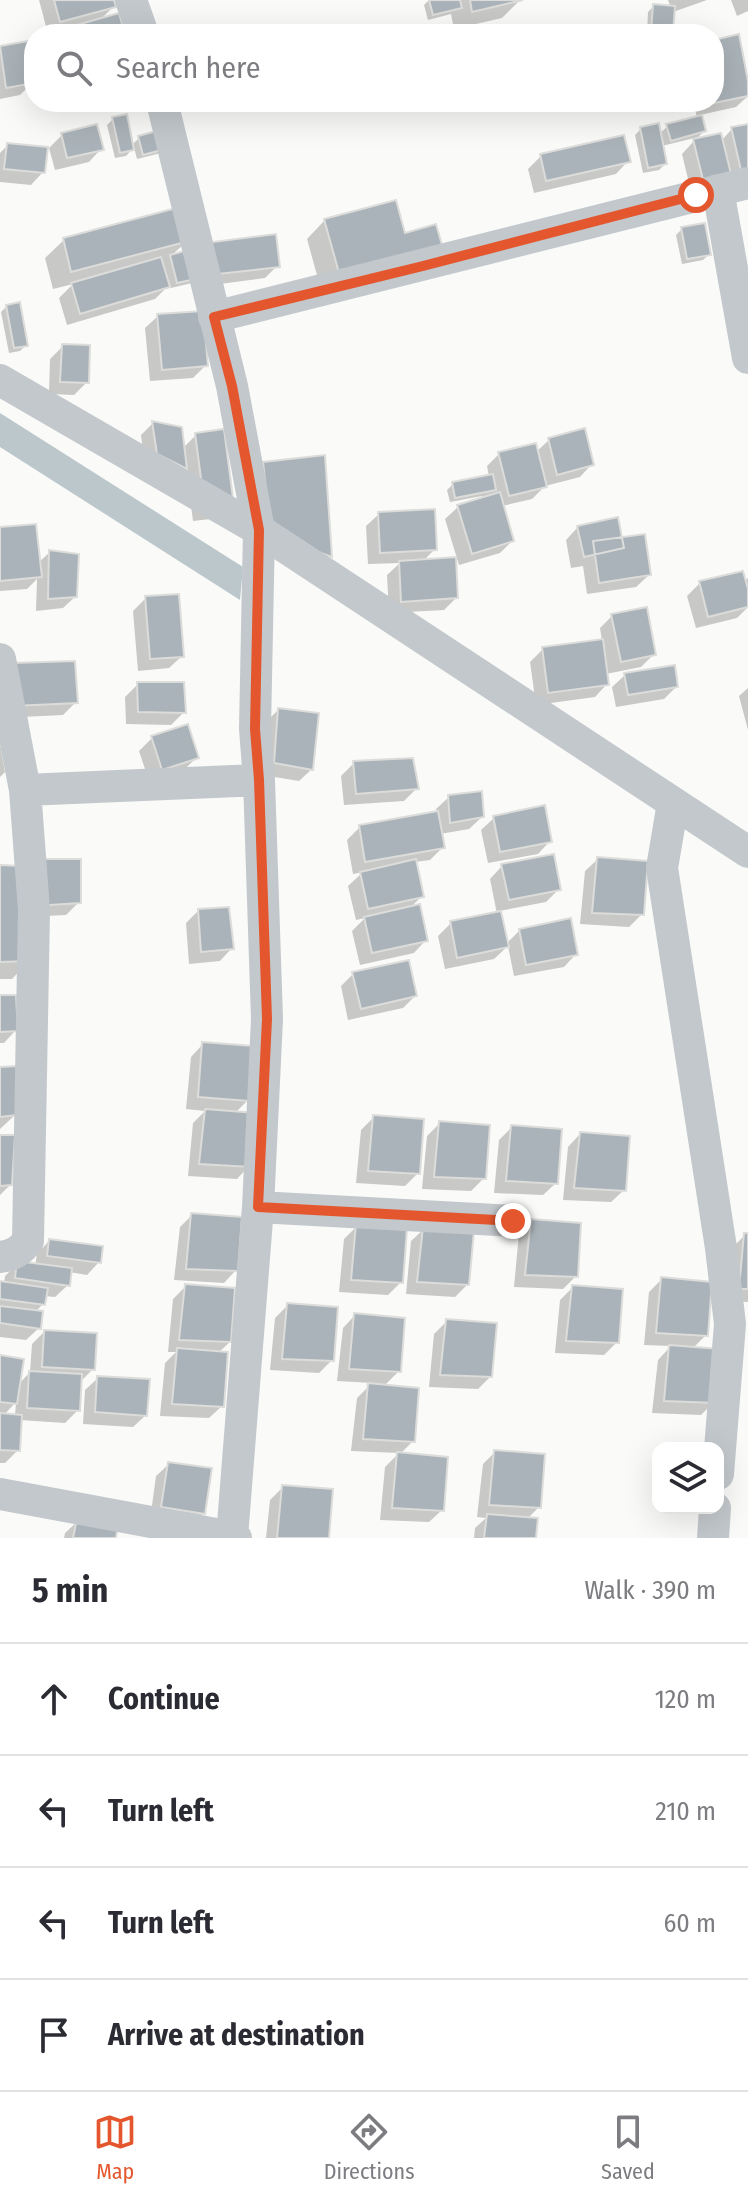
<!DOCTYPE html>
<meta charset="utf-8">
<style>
body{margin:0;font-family:"Fira Sans Condensed",sans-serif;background:#f2f2f3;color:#2b2b33}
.controls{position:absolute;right:24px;bottom:24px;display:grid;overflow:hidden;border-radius:16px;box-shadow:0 8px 32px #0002}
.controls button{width:72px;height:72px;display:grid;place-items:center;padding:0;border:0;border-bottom:2px solid #e1e1e2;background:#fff;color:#2b2b33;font:40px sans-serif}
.stop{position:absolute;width:24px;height:24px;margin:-18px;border:6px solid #e4572e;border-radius:50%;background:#fff}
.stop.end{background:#e4572e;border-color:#fff;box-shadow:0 2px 8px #0008}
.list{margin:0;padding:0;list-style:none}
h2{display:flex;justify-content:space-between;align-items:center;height:104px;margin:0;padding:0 32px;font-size:34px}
h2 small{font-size:26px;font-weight:400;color:#7c7c81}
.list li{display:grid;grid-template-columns:52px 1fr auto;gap:24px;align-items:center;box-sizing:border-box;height:112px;padding:0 32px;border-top:2px solid #e1e1e2}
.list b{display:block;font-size:30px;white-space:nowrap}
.list em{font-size:26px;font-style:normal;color:#7c7c81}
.icon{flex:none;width:44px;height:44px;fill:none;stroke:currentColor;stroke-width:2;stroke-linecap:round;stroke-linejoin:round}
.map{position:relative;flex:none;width:748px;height:1538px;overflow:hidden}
.search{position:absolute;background:#fff;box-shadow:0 8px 32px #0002;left:24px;right:24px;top:24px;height:88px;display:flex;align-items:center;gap:20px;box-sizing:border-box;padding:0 28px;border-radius:32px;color:#7c7c81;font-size:30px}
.sheet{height:552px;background:#fff}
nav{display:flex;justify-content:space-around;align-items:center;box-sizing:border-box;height:112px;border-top:2px solid #e1e1e2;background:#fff;font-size:22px;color:#7c7c81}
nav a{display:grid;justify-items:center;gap:4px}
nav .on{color:#e4572e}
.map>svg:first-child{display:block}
.water{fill:#bbc7cb}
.shadow{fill:#0003;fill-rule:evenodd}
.building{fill:#aab3b9;stroke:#dcdcda;stroke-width:2}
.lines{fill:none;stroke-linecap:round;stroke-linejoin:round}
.street{stroke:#c3c8cc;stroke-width:32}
.route{stroke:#e4572e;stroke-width:10}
</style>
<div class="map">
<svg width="748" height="1538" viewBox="0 0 748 1538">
<rect width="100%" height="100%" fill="#fafaf8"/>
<path class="water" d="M0,413L243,567L240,600L0,447Z"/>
<path class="shadow" d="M39,0H112L114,6L100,20L123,34H48Z
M429,0H520L502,18L454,29L451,14L428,20L424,5Z
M668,0H707L673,12L670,34H647L648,12L654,6L671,8Z
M731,0H748V11L737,16Z
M714,42L748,91V96L736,107L700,115L704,131L698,137L662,146L665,164L659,170L643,173L635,135L641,129L659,134L668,126L697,119L694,102H714Z
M26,43L28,54L34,48V81L20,95L0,99V48Z
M113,119L131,146L139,138L161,153L137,159L134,147L126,156L115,158L107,125Z
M748,126V187L693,200L682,154L694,141H721L732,129Z
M62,135L101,149L89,162L55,170L49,148Z
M8,145L43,172L31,185L0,182V153Z
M541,156L628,161L616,174L534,193L528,169Z
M325,220L403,235L323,297L307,239Z
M682,229L709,254L703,260L682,264L676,235Z
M64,240L187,241L171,256L277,266L265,278L197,287L192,283L171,288L170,284L155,299L67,325L59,298L73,284L53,289L45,258Z
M7,306L26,345L20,351L9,353L1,312Z
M158,316L206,365L193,378L150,381L145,328Z
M63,346L87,382L74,395L49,394L50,359Z
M153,423L183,448L196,435L220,518L193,521L186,467L173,480L145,467L141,435Z
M549,440L592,464L580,477L545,486L532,499L502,506L512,541L500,553L459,565L445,519L458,507L482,499V496L450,502L447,490L453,484L489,477L487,466L499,454L536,452Z
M379,514L435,549L423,561L456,598L444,610L389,613L387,575L400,563L368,564L366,526Z
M578,527L620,540L649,575L636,587L587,594L583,566L571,568L566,540Z
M0,529L38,563L50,552L76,596L63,608L36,611L37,579L27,589L0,591Z
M748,578V607L737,618L696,628L687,596L700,583L744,582Z
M146,598L182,656L169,668L138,671L133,611Z
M612,616L654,654L641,667L606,674L607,684L595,697L536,705L530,662L543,649L602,641L600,628Z
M625,675L676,687L664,699L616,707L612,687Z
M0,677L76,702L63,715L1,718Z
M138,684L184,712L171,725L126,724L125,697Z
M748,688V730L739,696Z
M278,710L312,769L299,781L262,775L266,722Z
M152,738L197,757L184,770L149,781L139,751Z
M0,744L5,772L0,777Z
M354,763L417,788L404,801L344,805L341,776Z
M449,797L482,817L469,829L440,834L443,847L430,860L415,862L422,896L410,908L426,940L414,953L360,965L352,931L365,918L356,920L348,886L363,872L353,874L347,840L360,827L437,813L436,809Z
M494,818L550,841L538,854L488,863L481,830Z
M598,859L642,914L629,927L580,924L585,871Z
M502,866L559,889L546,902L499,911L506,944L520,930L576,954L564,967L514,976L508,946L494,959L445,969L438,936L451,923L497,914L490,879Z
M0,867L79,902L66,915L25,917L30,960L12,979H0Z
M199,910L232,948L220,961L189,964L186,923Z
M353,974L415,996L403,1008L348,1020L341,986Z
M0,997L16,1030L4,1043H0Z
M203,1044L247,1101L235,1113L249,1166L237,1179L188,1176L193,1123L205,1111L186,1109L191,1057Z
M0,1069L15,1115L0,1129Z
M374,1117L418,1173L405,1186L356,1183L361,1130Z
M440,1123L484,1178L471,1191L422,1189L427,1136Z
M512,1127L556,1183L543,1195L494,1193L499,1140Z
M580,1134L624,1190L611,1202L563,1200L568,1147Z
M0,1137L10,1185L0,1195Z
M192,1215L236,1270L224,1283L174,1280L180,1227Z
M532,1221L576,1276L563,1289L514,1287L519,1233Z
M357,1226L401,1282L388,1295L339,1292L344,1239Z
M424,1229L468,1284L455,1297L406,1294L411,1241Z
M745,1235H748V1302L727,1301L732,1248Z
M49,1241L99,1262L87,1275L69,1272L68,1285L55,1297L44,1296L43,1304L35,1312L39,1328L26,1340L0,1337V1283L4,1284L5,1276L18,1263L35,1266L37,1254Z
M662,1279L706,1335L692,1349L714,1402L701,1415L652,1413L658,1360L671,1346L644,1345L649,1292Z
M186,1286L230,1342L218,1353L222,1406L209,1418L160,1416L165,1363L176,1352H168L173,1299Z
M573,1287L617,1342L604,1355L555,1353L560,1300Z
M288,1305L332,1360L319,1373L270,1370L275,1318Z
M355,1315L399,1371L383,1387L413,1441L400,1454L442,1510L429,1522L380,1520L385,1467L399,1453L351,1451L357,1398L372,1383L337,1381L343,1328Z
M447,1321L490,1377L478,1389L429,1387L434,1334Z
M44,1332L93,1369L80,1382L78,1410L65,1423L20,1420L18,1450L5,1463H0V1357L18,1385L30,1372L32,1344ZM16,1402L15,1416H3Z
M98,1378L146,1415L133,1427L83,1424L85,1390Z
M495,1452L539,1507L527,1519L534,1538H474L475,1528L486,1518L477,1517L483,1464Z
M169,1464L203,1513L191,1526L150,1520L156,1476Z
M283,1487L327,1538H266L270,1500Z
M78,1521L114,1538H64L65,1533Z"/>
<path class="building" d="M54,0H114L116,7L60,22Z
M429,0H460L462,8L433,15Z
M470,0H523L472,12Z
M653,4L675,6L673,34L651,32Z
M119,13L125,34H45Z
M739,34L748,81V96L709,104L708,102H714V40Z
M28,41L34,83L6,88L0,46Z
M127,114L134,150L120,153L112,117Z
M702,115L706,131L671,141L666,124Z
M659,123L667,164L648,168L640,127Z
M97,124L104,150L67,158L61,133Z
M748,124V178L743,179L731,127Z
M164,129L169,148L143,155L138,136Z
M721,133L733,182L705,188L693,139Z
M624,135L631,162L546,181L540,154Z
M7,143L48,147L45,173L4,169Z
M396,200L405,233L436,224L444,252L341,280L324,219Z
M180,207L189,241L71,272L63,238Z
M705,223L711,255L687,259L681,227Z
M276,234L280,267L209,275L205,243Z
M192,249L200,278L177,283L170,255Z
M161,257L170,287L80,314L71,283Z
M20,302L28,346L14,348L6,305Z
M203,311L208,366L162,370L157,314Z
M62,344L90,345L89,383L60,382Z
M152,421L182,427L187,469L157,454Z
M585,428L594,465L557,475L548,438Z
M224,429L234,506L205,509L195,433Z
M536,443L547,487L509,496L498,452Z
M325,455L332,557L271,535L263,462Z
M493,474L496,490L455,498L452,482Z
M500,492L514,541L472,554L457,505Z
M435,509L437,550L380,553L378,512Z
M618,517L624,548L584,557L577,526Z
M36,524L42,577L0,581V527Z
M645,534L651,575L599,583L593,541Z
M49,550L79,554L77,597L48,599Z
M456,557L458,598L401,602L399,561Z
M743,571L748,589V607L708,617L699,581Z
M179,594L184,657L150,659L145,596Z
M647,607L656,655L621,662L611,614Z
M603,639L609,685L548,693L542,647Z
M75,661L78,703L13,706L12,663Z
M675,665L678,687L628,695L624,673Z
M137,682H184L186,713L138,712Z
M278,708L319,713L313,770L274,763Z
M188,724L199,758L162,770L151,736Z
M413,758L419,789L356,794L353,761Z
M482,791L484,817L450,823L448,795Z
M545,805L552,842L500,852L493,816Z
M438,811L445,848L365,862L359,825Z
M554,854L561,890L509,900L501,864Z
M597,857L648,861L644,915L592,913Z
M36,859H81V903L34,906Z
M416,859L424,897L368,909L360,872Z
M0,865L20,866L32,961L0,962Z
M420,904L428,941L372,953L364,917Z
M229,907L234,949L201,952L198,909Z
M501,911L509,947L457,958L450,921Z
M571,918L578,955L526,965L519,929Z
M409,960L417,996L361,1009L352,972Z
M0,995H16L18,1031L0,1032Z
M202,1042L253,1046L249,1101L198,1097Z
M17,1066V1115L0,1117V1067Z
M205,1109L256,1113L251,1167L199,1164Z
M373,1115L424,1119L420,1174L368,1171Z
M439,1121L490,1125L486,1179L434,1177Z
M511,1125L562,1129L558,1184L506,1181Z
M580,1132L630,1136L626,1191L574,1188Z
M0,1135H15L12,1185L0,1186Z
M191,1213L242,1217L238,1271L186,1269Z
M531,1219L581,1223L578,1277L525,1275Z
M356,1224L407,1228L403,1283L351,1280Z
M423,1227L474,1231L469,1285L417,1282Z
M744,1233H748V1289H739Z
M49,1239L103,1246L101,1263L47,1256Z
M17,1261L72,1268L70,1286L15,1278Z
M661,1277L712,1282L708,1336L656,1333Z
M0,1281L48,1288L45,1305L0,1299Z
M185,1284L235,1288L231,1342L179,1340Z
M572,1285L623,1289L619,1343L566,1341Z
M287,1303L338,1307L334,1361L282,1359Z
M0,1306L43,1311L41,1329L0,1323Z
M354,1313L405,1318L401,1372L349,1369Z
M446,1319L497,1323L492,1377L440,1375Z
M44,1330L97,1333L95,1370L42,1367Z
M669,1345L720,1349L716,1403L664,1401Z
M177,1348L228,1352L224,1407L172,1404Z
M0,1355L24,1359L17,1404L0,1402Z
M29,1371L82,1374L80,1411L27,1408Z
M97,1376L150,1379L147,1416L95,1412Z
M368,1383L419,1388L415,1442L363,1439Z
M0,1413L22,1415L20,1451L0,1450Z
M494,1450L545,1454L541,1508L489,1505Z
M397,1452L448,1457L444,1511L392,1508Z
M168,1462L212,1468L205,1514L161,1507Z
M282,1485L333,1489L329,1538H277Z
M487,1514L538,1518L536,1538H484Z
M77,1519L118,1526L116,1538H73Z"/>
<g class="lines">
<path class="street" d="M131,0L143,34
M162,102L232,386L259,530L255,729L259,780L267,1019L258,1207L232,1537L236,1538
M718,190L748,358
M214,317L748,183
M0,380L259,530L748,852
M0,659L25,790L34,910L28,1241C20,1251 14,1255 0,1257
M25,790L259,780
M673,803L662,868L721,1248L730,1324L718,1474
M258,1207L513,1221
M0,1494L232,1537
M713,1538L715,1508"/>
</g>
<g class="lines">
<path class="route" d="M513,1221L258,1207L267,1019L259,780L255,729L259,530L232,386L214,317L423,266L696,195"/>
</g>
</svg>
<div class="controls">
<button><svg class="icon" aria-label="layers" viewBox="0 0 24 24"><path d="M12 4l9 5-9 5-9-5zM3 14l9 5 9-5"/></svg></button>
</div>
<div class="stop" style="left:696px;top:195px"></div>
<div class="stop end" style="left:513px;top:1221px"></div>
<div class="search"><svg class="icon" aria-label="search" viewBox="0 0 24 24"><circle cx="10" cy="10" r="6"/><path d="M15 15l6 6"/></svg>Search here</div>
</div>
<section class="sheet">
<h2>5 min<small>Walk · 390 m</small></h2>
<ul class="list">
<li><svg class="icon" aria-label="ahead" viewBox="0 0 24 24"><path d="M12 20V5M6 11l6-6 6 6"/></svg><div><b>Continue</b></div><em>120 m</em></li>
<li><svg class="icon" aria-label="left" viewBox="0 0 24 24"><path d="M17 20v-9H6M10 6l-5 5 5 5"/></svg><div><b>Turn left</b></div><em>210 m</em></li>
<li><svg class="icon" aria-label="left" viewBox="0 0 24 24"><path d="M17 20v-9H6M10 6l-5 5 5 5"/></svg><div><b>Turn left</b></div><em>60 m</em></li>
<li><svg class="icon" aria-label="arrive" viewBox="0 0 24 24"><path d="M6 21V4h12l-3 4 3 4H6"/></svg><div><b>Arrive at destination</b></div></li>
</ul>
</section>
<nav>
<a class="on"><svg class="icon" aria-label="map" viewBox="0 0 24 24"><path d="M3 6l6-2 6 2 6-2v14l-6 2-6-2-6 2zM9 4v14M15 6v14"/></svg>Map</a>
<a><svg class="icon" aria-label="directions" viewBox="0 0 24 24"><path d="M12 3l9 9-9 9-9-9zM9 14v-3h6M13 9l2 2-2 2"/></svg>Directions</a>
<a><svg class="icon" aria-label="saved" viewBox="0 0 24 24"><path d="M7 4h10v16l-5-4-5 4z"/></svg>Saved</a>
</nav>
